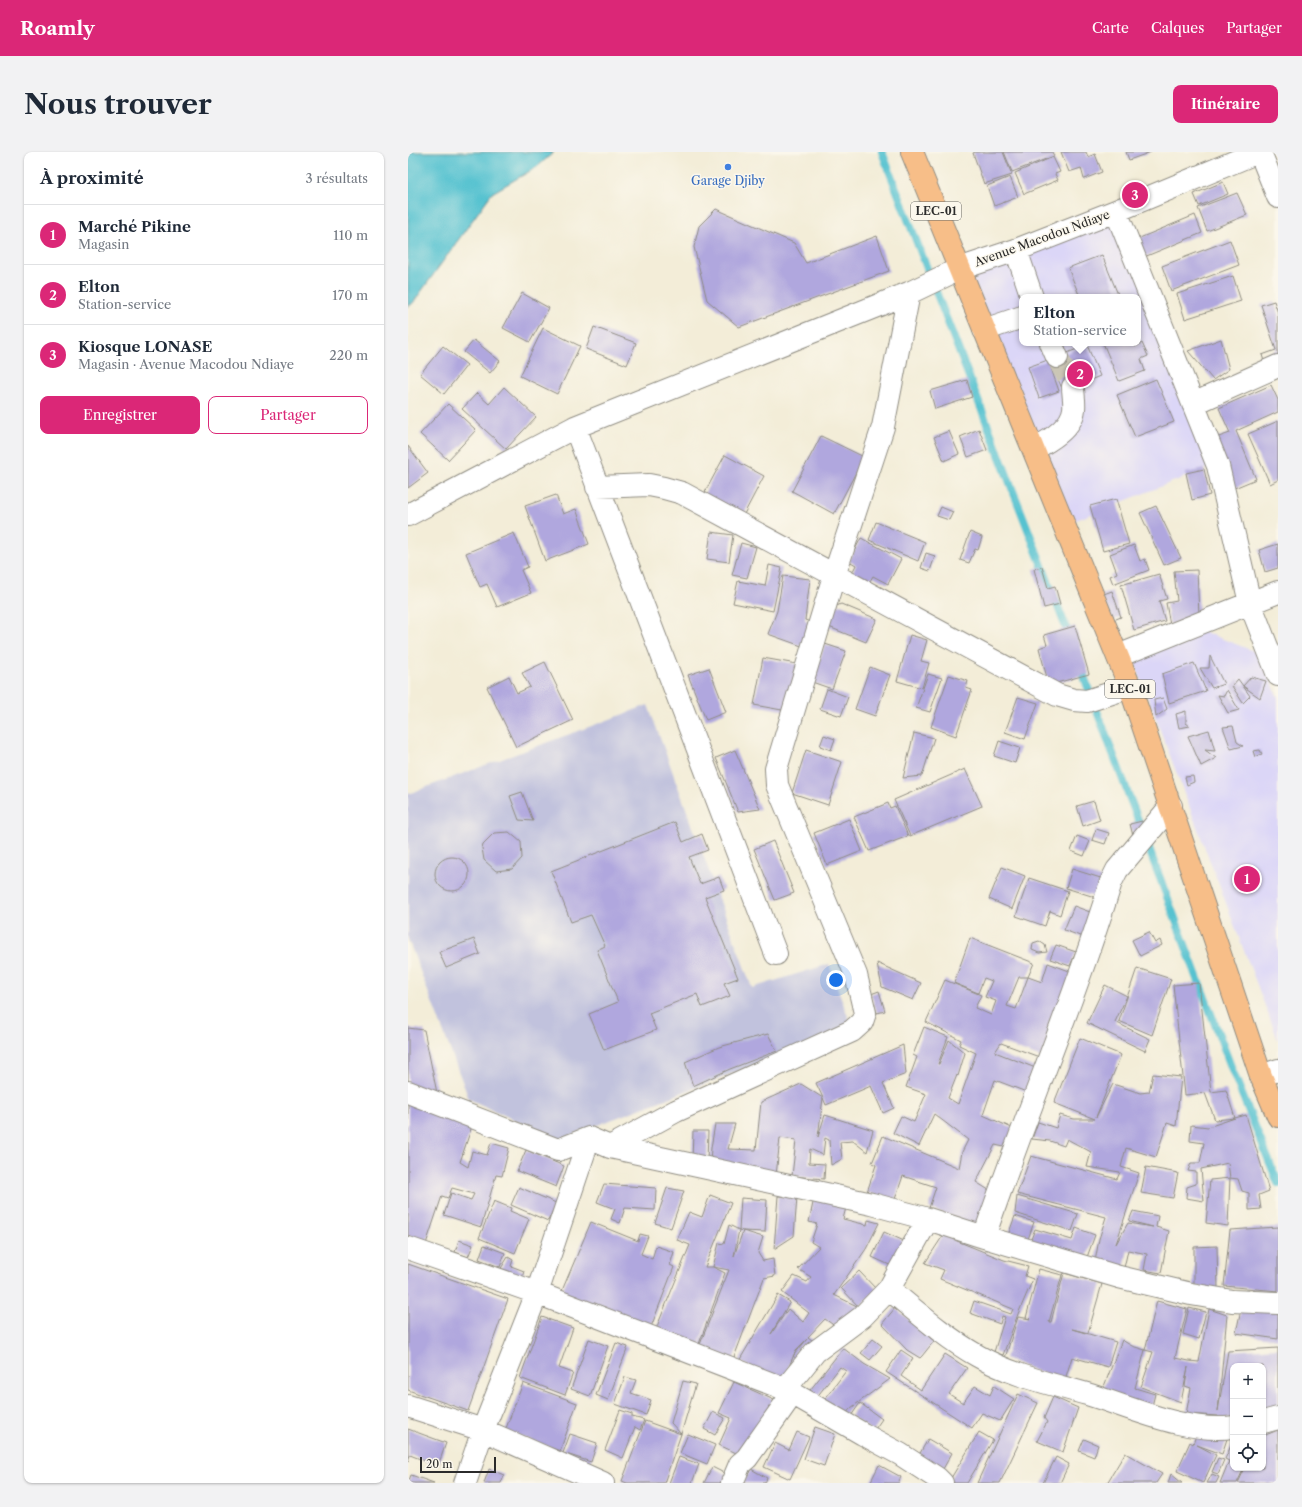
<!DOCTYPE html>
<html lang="fr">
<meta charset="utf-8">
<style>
body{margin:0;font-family:"Libre Caslon Text",serif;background:#f2f2f3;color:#1f2937}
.controls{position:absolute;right:12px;bottom:12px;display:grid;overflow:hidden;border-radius:8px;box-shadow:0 1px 3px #0004}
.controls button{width:36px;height:36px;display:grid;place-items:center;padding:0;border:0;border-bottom:1px solid #e0e1e3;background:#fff;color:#1f2937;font:20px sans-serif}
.scale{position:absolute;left:12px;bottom:10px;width:76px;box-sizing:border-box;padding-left:4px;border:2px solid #2b2b2b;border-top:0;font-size:11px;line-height:14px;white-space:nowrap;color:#2b2b2b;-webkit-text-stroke:3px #fbf7ec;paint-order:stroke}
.you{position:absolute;left:428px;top:828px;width:14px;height:14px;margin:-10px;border:3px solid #fff;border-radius:50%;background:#1a73e8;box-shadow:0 0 0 6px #1a73e833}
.badge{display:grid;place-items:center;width:26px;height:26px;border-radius:50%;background:#db2777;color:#fff;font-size:13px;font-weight:700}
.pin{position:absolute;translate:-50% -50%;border:2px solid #fff;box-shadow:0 1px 4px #0006}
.popup{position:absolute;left:611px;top:142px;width:122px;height:52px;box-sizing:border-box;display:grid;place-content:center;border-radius:8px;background:#fff;filter:drop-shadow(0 1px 3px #0005);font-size:13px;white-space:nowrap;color:#747a83}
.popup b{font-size:15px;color:#1f2937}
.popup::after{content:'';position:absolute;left:50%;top:100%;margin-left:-8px;border:8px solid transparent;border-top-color:#fff}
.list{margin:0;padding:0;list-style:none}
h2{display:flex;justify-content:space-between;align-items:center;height:52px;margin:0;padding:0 16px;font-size:17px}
h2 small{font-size:13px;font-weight:400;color:#747a83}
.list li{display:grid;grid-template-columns:26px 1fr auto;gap:12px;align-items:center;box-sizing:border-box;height:60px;padding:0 16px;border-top:1px solid #e0e1e3}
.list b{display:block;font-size:15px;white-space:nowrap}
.list p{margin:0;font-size:13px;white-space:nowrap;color:#747a83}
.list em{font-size:13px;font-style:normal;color:#747a83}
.actions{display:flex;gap:8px;padding:12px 16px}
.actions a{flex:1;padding:9px 0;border:1px solid #db2777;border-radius:8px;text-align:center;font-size:14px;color:#db2777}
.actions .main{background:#db2777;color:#fff}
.icon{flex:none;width:22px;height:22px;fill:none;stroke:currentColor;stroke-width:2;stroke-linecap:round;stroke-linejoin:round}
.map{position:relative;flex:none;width:870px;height:1331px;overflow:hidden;border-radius:8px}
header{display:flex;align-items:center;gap:24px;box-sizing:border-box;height:56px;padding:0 20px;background:#db2777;color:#fff}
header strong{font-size:19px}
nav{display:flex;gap:22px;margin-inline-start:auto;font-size:14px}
.intro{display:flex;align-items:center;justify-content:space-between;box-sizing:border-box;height:96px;padding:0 24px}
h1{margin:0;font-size:28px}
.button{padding:10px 18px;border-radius:8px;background:#db2777;color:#fff;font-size:14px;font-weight:700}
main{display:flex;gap:24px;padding:0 24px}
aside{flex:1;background:#fff;border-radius:8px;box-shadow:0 1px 3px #0004}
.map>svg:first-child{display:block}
.built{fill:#dbd6f7;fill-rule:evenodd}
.industrial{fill:#c1c2dd}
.water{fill:#56c2d0;stroke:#40767e}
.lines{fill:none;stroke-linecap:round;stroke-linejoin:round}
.stream{stroke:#56c2d0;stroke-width:8}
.building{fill:#b0a7de}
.minor-tunnel{stroke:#cbc6b5;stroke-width:22;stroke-dasharray:22 11;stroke-linecap:butt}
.minor-casing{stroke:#8f8c82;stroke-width:24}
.highway-casing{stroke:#8f8c82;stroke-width:24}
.minor{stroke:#fff;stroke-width:22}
.highway{stroke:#f7be88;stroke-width:22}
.shop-dot{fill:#3f7fe0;stroke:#fbf7ec;stroke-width:1.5}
.labels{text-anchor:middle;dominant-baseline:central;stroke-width:3;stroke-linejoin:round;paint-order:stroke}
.shield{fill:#fbf7ec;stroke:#696865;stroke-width:1}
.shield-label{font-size:11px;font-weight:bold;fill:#2b2b2b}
.shop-label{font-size:12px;fill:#366cbe;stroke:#fbf7ec}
.street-label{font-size:12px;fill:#2b2b2b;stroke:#fbf7ec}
</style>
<header>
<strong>Roamly</strong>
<nav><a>Carte</a><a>Calques</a><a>Partager</a></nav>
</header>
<div class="intro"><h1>Nous trouver</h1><a class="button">Itinéraire</a></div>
<main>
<aside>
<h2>À proximité<small>3 résultats</small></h2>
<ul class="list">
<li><span class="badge">1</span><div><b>Marché Pikine</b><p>Magasin</p></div><em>110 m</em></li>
<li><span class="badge">2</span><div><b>Elton</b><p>Station-service</p></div><em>170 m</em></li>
<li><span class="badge">3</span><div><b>Kiosque LONASE</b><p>Magasin · Avenue Macodou Ndiaye</p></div><em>220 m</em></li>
</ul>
<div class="actions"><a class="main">Enregistrer</a><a>Partager</a></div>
</aside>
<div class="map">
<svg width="870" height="1331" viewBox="0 0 870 1331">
<rect width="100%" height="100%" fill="#fbf7ec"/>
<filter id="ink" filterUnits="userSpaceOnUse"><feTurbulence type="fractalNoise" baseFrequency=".025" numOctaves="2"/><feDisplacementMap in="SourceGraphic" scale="8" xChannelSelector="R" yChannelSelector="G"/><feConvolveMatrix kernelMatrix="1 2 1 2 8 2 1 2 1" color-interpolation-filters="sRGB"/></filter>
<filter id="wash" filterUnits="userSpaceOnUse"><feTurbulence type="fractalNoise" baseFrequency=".012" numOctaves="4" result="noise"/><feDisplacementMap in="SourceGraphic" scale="16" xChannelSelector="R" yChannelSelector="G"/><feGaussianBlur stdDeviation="0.9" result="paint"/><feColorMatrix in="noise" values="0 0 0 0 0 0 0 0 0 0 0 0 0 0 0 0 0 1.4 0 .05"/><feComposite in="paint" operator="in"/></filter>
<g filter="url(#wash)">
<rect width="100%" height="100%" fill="#f3edd8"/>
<path class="built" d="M709,63L810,312L658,372L556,121ZM614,145H730V191H614Z
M794,479L853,502L870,546V888L726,509Z"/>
<path class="industrial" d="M240,553L344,836L421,812L444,876L150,988L61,947L0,787V642Z"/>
<path class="water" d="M0,0H146L129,15L84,41L5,151L0,155Z"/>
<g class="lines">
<path class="stream" d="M474,0L662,486
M672,514L825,920L870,1031"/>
</g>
<g id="blocks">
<path class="building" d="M567,0H595L604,23L576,32L565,1Z
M596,0H644L646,4L604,20Z
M653,0H678L680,5L687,2L694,20L676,27L673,16L661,20Z
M718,0H743L721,8Z
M645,5L652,20L647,22L650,28L616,42L607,21Z
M602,25L610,45L586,54L579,34Z
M815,30L820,42L791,54L786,42Z
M829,41L839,63L799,79L790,56Z
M308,57L386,91L398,111L469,84L481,119L331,175L299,148L286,95L291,74Z
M787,63L794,81L729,108L722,90Z
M822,88L831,113L763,139L754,114Z
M694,103L711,145H672L660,116Z
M825,124L833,149L777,167L769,142Z
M114,141L141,156L122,190L95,176Z
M866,149L870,161V208L857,212L854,203L868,198L853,153Z
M186,175L228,191L219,213L178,197Z
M135,176L172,194L149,242L112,224Z
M813,187L821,217L805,228L780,199Z
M66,188L92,209L82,221L56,200Z
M695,191H725L727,195L734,191L740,204L733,207L737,219L711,229Z
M679,193L692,224L655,239L642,208Z
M35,194L59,213L36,242L12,222Z
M640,208L651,239L631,246L620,215Z
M748,227L766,270L727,285L709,243Z
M559,228L564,245L527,257L522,239Z
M863,233L870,248V260L828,279L848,327L824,337L805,287L822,281L811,256Z
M96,235L128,265L98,297L54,257L69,241L81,252Z
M40,252L68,278L40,308L12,282Z
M870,269V328L862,332L840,282Z
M571,277L579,298L560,305L552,285Z
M541,279L551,302L536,309L526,285Z
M413,284L456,305L426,362L384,339Z
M0,294L20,321L0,336Z
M317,303L356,324L335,364L295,344Z
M796,317L802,343L784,348L778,321Z
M148,343L155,362L168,357L181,392L137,409L117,354Z
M708,347L721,392L695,399L682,354Z
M748,354L773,406L756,413L732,361Z
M533,355L545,360L541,368L529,364Z
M468,370L517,390L510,409L461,388Z
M303,380L325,383L321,410L299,407Z
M562,380L574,385L570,398L567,397L561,411L552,408Z
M106,381L120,415L113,418L123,441L89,455L79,432L72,435L58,401Z
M453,386L493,407L480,432L465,424L459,434L442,425L448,413L441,409Z
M333,391L348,395L339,426L324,423Z
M870,392V416L857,420L851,398Z
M726,393L732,409L737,407L741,418L705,432L702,424L709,421L702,402Z
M518,401L527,404L522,419L513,416Z
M361,413L374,416L365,459L325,451L330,429L357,434Z
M634,415L640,436L647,434L652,452L636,456L626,417Z
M789,418L791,464L762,473L758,451L769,449L766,419Z
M751,422L759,447L751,449L757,469L726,478L713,433Z
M375,424L402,427L397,468L410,473L402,497L360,482L369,459Z
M704,439L713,465L703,469L693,443Z
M433,452L469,467L458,490L416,473L422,457Z
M667,474L681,522L641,533L631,496L639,493L636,483Z
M502,483L519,488L513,509L521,511L514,536L489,529Z
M417,492L438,499L424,537L404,530Z
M802,504L816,532L804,536L792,516H801Z
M355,506L394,513L385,560L346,553Z
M137,510L165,568L108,595L79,535L101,524L109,541L122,535L114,521Z
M786,511L798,539L761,551L754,522Z
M462,515L482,523L467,564L447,557Z
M301,516L318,560L298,568L280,523Z
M520,522L534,526L522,560L508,556Z
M541,523L560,529L558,536L564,538L548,584L523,575Z
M843,525L858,529L852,546L835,534L842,544L835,551L824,534L830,527L835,534Z
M419,537L440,545L433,564L412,557Z
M819,538L831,558L820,561L810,543L816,544Z
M610,545L630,551L617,587L597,580Z
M755,546L759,557L748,565L746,548Z
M778,559V571L782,574L771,576L768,562Z
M825,574L829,590L835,594L823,597L815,575Z
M801,578L807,599L797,598L808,606L793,614L780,584Z
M506,581L526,586L514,624L495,626Z
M416,583L427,587L423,598L412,594Z
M591,589L612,596L607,611L586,604Z
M327,598L352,657L330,660L308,606Z
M398,598L434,610L420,653L384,641Z
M852,598L854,602L847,605L845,599Z
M557,617L574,654L502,684L486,648Z
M785,624L786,630L779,633L777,625Z
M114,640L125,669L111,668L102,644Z
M686,649L692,668L675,674L669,654Z
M480,651L482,656L487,654L500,684L461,699L446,665Z
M441,667L454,699L419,713L406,681Z
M734,669L737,680L725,684L722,672Z
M267,670L275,690L294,682L300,698L281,705L292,732L311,725L316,738L297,745L330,826L316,831L322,844L294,855L289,842L241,861L248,878L196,898L181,862L210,850L189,798L197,794L183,763L163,770L143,719Z
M688,677L701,681L697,692L684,688Z
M101,680L113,690L114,706L104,717L88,719L76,708L74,696L75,692L86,681Z
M669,684L682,689L676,704L663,699Z
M365,689L386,741L367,748L346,697Z
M27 722a17 17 0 1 1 34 0a17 17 0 1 1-34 0Z
M594,715L617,724L604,757L581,747Z
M664,717L699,728L693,747L658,736Z
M621,726L660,739L652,763L642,759L637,774L608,764Z
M666,754L690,763L680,787L656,778Z
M741,780L747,791L752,788L754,793L732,804L724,788Z
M562,786L626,811L620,825H611L599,854L608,857L620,825L634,830L640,811L664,820L634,906L593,891L587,900L630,917L621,941L587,928L575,963L604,976L601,996L587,993L568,1030L584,1040L569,1074L521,1056L528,1035L495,1024L486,1050L459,1040L468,1013L464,1011L475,984L551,1016L554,1000L560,988L526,962L511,994L485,981L493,964L506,970L518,942L498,935L509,905L505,903L516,875L540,885L530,912H531L541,888L557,901L550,924L549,923L540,946L550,952L568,901L551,893L553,888L518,870L537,828L573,843L567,856L583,863L588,849L577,845L584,829L576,826L570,841L546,831Z
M66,787L72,802L38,816L31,800Z
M631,789L637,793L639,800L631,801L624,798L625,791Z
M648,793L668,800L662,814L642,807Z
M469,811L513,831L505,848L474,835Z
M729,816L763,827L744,883L711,869Z
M791,831L803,940L818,938L827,966L838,963L861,1039L851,1043L853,1057L841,1058V1041L834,1039L830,1027L822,1026L820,1011L793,1017L796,1049L778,1046L779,1035L788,1032V1020L780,1019L783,1011H792L796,991L782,989L783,973L800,975L827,966L807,968L797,941L777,943L765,833Z
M697,833L719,844L707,870L742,887L737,899L679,871Z
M471,839L477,859L469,861L463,842Z
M0,876L16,878L29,941L0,932Z
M360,882L369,899L322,917L285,934L277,910L311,895Z
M672,886L713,903L688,965L705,932L732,941L741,940L745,922L773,925L768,974L759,971L748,1005L718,996L713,1015L731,1021L708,1092L720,1071L745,1075L721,1069L725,1059L750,1064L748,1075L761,1079L753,1121L736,1118L739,1102L720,1098L716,1116L687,1110L691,1087L698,1065L609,1042L623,1004L709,1027L712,1020L679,1015L683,1000L659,987L656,994L642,989L624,987L630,970L648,976L652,963L666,967H687L646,951Z
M495,893L498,922L475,931L486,956L475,961L463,934L418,953L415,946L410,985L417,963L465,978L459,1000L445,989L432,990L434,1007L423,1013L421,988L417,986L415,1003L402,997L401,1011L417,1012L416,1027L384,1024L388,988L372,986L368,1024L302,1011L303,996L307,972H327L320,997L348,998L353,950L393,932L415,946L408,931Z
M0,949L65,971L52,1010L60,1015L64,999L79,1003L83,991L101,996L94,1024L88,1023L73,1075L36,1063L43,1041L63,1048L66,1042L44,1036L40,1046L34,1044L18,1092L0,1084Z
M285,979H300L299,1010L284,1009Z
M118,998L156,1014L148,1035L109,1019Z
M738,1015L770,1021L765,1046L733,1041Z
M822,1026L820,1074L798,1071L802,1028Z
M196,1032L248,1036L247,1058L217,1056L212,1071L203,1067L207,1057L189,1050Z
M111,1035L148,1051L140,1069L103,1053Z
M259,1036L276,1039L263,1076L247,1071Z
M302,1043L323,1051L297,1115H305L317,1121L291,1192L248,1177L282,1093L269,1088L281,1060L294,1065Z
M370,1044L389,1045L386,1084L366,1097Z
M609,1044L670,1062L664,1079L607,1061Z
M333,1046L359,1048L357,1080L335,1079L355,1085L350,1101L355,1109L365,1107L367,1124L356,1126L325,1208L291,1195L321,1118L305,1115L311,1091L316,1092L321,1073L331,1078L326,1104L335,1079L331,1078Z
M406,1046L439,1052L435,1067L459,1073L460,1068L471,1071L458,1097L426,1143L451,1155L431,1177L417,1167L400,1185L409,1192L393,1210L385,1204L399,1187L388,1198L373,1233L331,1209L370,1143L382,1150L363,1182L380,1157L395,1170L401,1161L374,1140L386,1124L399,1130L403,1125L390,1117L411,1095L403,1090L409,1072L401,1070Z
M86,1049L103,1056L102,1059L121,1067L107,1101L71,1086Z
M607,1064L626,1070L618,1093L599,1086Z
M183,1070L230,1089L232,1082L240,1084L233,1102L244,1107L248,1094L266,1100L262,1113L266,1115L243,1175L153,1141Z
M870,1075V1139L816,1134L822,1078Z
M668,1076L687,1083L678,1108L622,1090L627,1077L664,1088Z
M476,1080L496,1089L486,1115L464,1105Z
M536,1082L549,1089L596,1108L620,1114L617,1124L625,1127L610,1162L595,1203L586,1200L597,1165L594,1164L592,1172L562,1161L566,1149L603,1162L605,1157L532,1127L536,1118L517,1111Z
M51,1088L65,1093L60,1105L47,1100Z
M76,1093L97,1101L92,1115L71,1107Z
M809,1094L810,1138L786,1134V1095Z
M100,1105L105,1108L103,1114L116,1119L114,1126L92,1118Z
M0,1112L100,1147L60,1259L0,1238Z
M631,1117L654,1123L641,1170H643L656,1121L694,1132L680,1181L664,1177L708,1190L700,1215L664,1205L656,1231L597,1206L610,1165L623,1167L618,1166Z
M451,1119L469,1138L451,1155L433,1136Z
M749,1149L779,1157L767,1206L781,1209L791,1210L801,1157L819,1163L810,1259L820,1199L870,1196V1258L855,1261V1214H825V1266L809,1268L810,1264L778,1262L783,1236L777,1234L780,1215L773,1250L733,1235L745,1200L737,1198Z
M487,1156L526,1189L514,1204L512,1206L499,1198L474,1172Z
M781,1156L798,1160L791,1187L775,1182Z
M833,1157L870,1159V1187L828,1181Z
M134,1165L165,1176L151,1216L165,1221L157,1243L112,1226Z
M181,1187L200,1194L182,1244L163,1237Z
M465,1187L474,1194L462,1208L453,1201Z
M714,1188L724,1194L737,1198L727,1236L747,1242L743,1258L693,1242Z
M208,1191L220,1195L200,1248L188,1243Z
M435,1196L456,1212L482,1227L443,1256L433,1267L413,1252L438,1219L432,1215L408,1246L399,1242Z
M493,1198L505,1206L493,1224L513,1238L537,1202L559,1216L541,1242L555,1251L567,1234L582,1243L586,1234L606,1247L592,1269L574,1261L564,1276L478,1220Z
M217,1225L228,1228L223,1241L243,1248L238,1263L207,1252Z
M275,1229L288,1232L273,1282L256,1331H219L214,1329L237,1269L273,1282L263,1271Z
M326,1230L366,1248L339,1306L311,1293L323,1266L311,1261Z
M115,1231L169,1251L152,1299L97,1279Z
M610,1242L630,1251L592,1331H569Z
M645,1245L670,1256L655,1300L629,1289L639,1270L636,1266Z
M452,1251L474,1267L465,1280L443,1264Z
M212,1258L224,1262V1265L236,1268L232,1278L227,1275L215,1306L197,1298Z
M305,1260L317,1266L307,1283L296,1277Z
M407,1275L427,1282L416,1314L396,1307Z
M791,1275L820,1284L814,1302L789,1293L808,1303L795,1331L769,1319L782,1290L785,1292Z
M0,1277L38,1291L30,1314L2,1303L0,1309Z
M870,1278V1331H830L837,1316H855V1284Z
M389,1280L401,1285L382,1327L356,1315L367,1291L381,1298Z
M571,1280L585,1288L559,1331H540Z
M162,1282L189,1291L183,1310L155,1301Z
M280,1282L307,1293L299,1312L272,1301Z
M520,1287L544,1301L535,1317L511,1303Z
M676,1287L690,1293L686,1305L671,1299Z
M825,1289V1316H836L829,1331H812L821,1309L817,1307Z
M717,1301L754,1322L748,1331H699Z
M271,1305L291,1312L284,1331H261Z
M648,1305L661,1312L652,1331H635Z
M810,1306L816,1308L810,1322L804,1320Z
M471,1313L493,1325L490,1331H462Z
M304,1315L326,1326L324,1331H296Z
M81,1317L96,1323L93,1331H76Z
M343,1317L359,1326L357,1331H335Z
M763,1322L774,1331H760Z
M804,1322L811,1325L808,1331H799Z
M3,1323L26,1331H0Z"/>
</g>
</g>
<g filter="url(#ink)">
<use href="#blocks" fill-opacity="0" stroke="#8f8c82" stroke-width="1"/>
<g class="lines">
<path class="minor-tunnel" d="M649,205L665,235"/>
<g class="minor-casing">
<path id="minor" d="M852,0L870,45
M708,59L810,314L842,451L870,523
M608,98L624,145
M576,178L614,165
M643,191L649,205
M785,252L870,214
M167,275L368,802
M626,297C641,289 664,276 666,257C667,250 665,242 665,235
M189,335L241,333L256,336L274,341L649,543L666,548L679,549L722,535
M0,363L167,275L501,141L551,117L608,98L708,59L850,0
M710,504L870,440
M853,924L870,918
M0,940L150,998L181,986L202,995L464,1052L520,1067L576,1085L711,1125L783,1142L824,1149L870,1151
M202,995L268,959L444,879L454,870L457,861L448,823L369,633L368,617L426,424L475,275L501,141
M576,1085C616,966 666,850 703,730L709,718L763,654
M0,1096L129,1141L377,1237L455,1282L492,1302L529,1326L534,1331
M481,1137C510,1161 538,1186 570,1204C605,1224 641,1231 679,1242C722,1255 780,1282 825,1275
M377,1237L407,1200L454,1165L481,1137L520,1067
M0,1254L75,1278L195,1331
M855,1270L870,1266
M57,1331L75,1278L129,1141L181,986
M324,1331L332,1312L339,1306L385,1241"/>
</g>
<g class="highway-casing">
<path id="highway" d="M504,0L722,535L853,924L870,964"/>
</g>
<use href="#minor" class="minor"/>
<use href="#highway" class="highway"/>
</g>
</g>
<circle class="shop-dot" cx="320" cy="15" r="4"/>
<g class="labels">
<g class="shield">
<rect x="503" y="50" width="50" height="18" rx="3"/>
<rect x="697" y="528" width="50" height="18" rx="3"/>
</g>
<g class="shield-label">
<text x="528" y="59">LEC-01</text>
<text x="722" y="537">LEC-01</text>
</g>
<g class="shop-label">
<text x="320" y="28">Garage Djiby</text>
</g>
<g class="street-label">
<text transform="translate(634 86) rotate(-20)">Avenue Macodou Ndiaye</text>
</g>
</g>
</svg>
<div class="controls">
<button>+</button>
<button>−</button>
<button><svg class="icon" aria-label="locate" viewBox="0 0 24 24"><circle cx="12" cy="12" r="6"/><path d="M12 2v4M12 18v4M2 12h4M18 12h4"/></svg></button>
</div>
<div class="scale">20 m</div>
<div class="you"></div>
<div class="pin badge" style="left:839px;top:727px">1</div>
<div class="pin badge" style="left:672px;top:222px">2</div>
<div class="popup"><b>Elton</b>Station-service</div>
<div class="pin badge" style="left:727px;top:43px">3</div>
</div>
</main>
